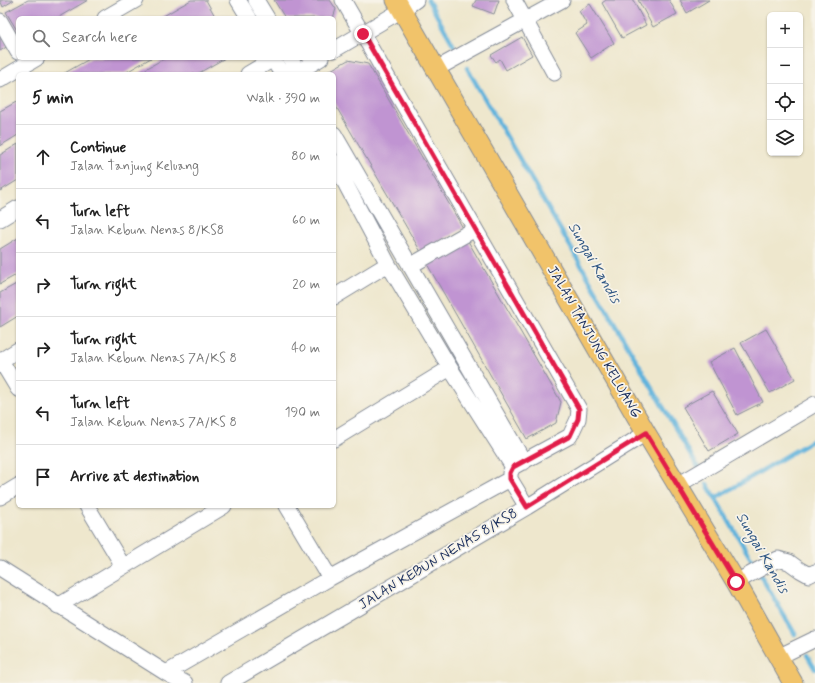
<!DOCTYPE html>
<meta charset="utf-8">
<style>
body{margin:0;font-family:Mynerve,sans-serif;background:#f2f2f2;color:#222}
.controls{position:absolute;right:12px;top:12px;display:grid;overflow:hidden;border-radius:6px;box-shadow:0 1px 3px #0004}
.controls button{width:36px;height:36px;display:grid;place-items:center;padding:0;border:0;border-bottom:1px solid #e0e0e0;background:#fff;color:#222;font:20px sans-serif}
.stop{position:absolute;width:12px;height:12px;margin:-9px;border:3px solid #e11d48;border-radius:50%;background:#fff}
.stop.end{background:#e11d48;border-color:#fff;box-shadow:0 1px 4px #0008}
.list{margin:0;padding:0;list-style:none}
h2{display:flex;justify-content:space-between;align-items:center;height:52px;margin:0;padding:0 16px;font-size:17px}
h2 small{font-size:13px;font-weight:400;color:#767676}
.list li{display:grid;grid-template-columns:26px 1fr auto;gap:12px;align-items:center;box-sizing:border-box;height:64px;padding:0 16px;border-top:1px solid #e0e0e0}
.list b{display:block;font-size:15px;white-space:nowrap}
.list p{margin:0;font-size:13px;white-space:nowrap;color:#767676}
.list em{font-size:13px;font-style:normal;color:#767676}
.icon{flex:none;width:22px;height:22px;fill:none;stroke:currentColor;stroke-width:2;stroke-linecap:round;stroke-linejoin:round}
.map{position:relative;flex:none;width:815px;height:683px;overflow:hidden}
.search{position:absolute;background:#fff;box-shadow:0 1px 3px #0004;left:16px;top:16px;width:320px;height:44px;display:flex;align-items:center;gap:10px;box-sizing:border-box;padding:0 14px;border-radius:6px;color:#767676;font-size:15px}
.panel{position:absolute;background:#fff;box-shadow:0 1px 3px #0004;left:16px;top:72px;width:320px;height:436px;border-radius:6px}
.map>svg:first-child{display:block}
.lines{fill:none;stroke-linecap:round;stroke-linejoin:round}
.stream{stroke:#61b3dc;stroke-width:4.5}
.building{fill:#c094d2}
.minor-casing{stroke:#848b96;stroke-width:17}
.major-casing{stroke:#848b96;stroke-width:21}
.minor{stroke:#fff;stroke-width:15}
.major{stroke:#f1c36a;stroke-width:19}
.route{stroke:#e11d48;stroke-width:5}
.labels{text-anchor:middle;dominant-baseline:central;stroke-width:3.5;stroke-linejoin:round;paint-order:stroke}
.street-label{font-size:14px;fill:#1b2f5e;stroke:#f7f3e8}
.water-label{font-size:15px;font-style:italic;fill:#305784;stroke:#f7f3e8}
</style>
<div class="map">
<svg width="815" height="683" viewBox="0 0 815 683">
<rect width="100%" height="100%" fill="#f7f3e8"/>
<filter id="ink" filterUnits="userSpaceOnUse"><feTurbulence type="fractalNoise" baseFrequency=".025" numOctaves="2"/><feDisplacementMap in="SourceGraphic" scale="8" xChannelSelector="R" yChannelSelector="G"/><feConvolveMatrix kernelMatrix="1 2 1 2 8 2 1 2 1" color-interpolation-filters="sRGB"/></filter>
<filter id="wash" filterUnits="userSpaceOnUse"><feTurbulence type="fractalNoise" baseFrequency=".012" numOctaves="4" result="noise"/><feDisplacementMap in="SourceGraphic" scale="16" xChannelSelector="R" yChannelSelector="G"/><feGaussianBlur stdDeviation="0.9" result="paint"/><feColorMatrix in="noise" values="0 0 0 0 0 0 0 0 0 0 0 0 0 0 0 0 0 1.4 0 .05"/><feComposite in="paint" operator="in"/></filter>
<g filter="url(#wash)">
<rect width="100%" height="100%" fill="#eee7cd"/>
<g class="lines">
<path class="stream" d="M428,0L454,46
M467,68L699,469
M707,484L795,634
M716,498L815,439
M807,655L815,669"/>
</g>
<g id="blocks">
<path class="building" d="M0,0H14L3,7Z
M28,0H88L57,18H18V32L6,12Z
M191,0H206L216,18H160Z
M274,0H330L336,9L333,18H285Z
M476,0H499L494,14L473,6Z
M606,0H633L646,25L622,38L602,3Z
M638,0H669L677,14L653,27Z
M680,0H709L687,13Z
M590,4L614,43L591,58L575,33L587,25L579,11Z
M0,32L8,46L0,51Z
M522,37L532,55L506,70L500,59L496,62L491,55Z
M91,58H151L123,74H63Z
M165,58H225L197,74H137Z
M348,60L368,64L463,228L421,252L334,103V74H324Z
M18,101V135L0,146V111Z
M18,144V180L0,191V155Z
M18,238V274L0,284V249Z
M468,241L561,402L556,423L527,439L427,264Z
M18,283V316L0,327V293Z
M766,329L795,379L770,393L741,343Z
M735,348L763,402L737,415L709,362Z
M712,391L738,434L709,451L683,407Z"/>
</g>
</g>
<g filter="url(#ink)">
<use href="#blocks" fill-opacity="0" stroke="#848b96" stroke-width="1"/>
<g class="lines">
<g class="minor-casing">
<path id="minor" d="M238,0L249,18
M256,0L267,18
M343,0L579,409L578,419L570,436L513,467L510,473V479L527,507
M514,0L554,73
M105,18L136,0
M0,21L18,52
M334,50L402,10L416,0
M272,58L282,74
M290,58L299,74
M436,69L562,0
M298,72L321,58
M248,74L273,59
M0,80L37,58
M334,134L524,462
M334,162L388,264L450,368L513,467
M0,219L18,208
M410,266L475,229
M334,297L388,264
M0,359L18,389
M0,361L18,350
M334,439L450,368
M678,485L815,404
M0,497L18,486
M87,506L123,566
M287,506L330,578
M0,568L166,673L185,683
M736,582L778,559L789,562L800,570L809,575L815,572
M58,606L224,506
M778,657L815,639
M166,673L330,578L510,479
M228,683L527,507L646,433"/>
</g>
<g class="major-casing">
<path id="major" d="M396,0L646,433L736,582L793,683"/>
</g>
<use href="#minor" class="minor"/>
<use href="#major" class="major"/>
</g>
</g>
<g class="lines" filter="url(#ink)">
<path class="route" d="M363,34L579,409L578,419L570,436L513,467L510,473V479L527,507L646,433L736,582"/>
</g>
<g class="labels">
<g class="street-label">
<text transform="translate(594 342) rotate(60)">JALAN TANJUNG KELUANG</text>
<text transform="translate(438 559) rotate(-31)">JALAN KEBUN NENAS 8/KS8</text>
</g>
<g class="water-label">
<text transform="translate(594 263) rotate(60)">Sungai Kandis</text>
<text transform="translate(762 553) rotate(60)">Sungai Kandis</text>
</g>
</g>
</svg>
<div class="controls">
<button>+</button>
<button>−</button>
<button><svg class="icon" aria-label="locate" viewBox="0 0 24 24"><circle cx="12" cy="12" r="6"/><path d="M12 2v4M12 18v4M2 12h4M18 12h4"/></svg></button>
<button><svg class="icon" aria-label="layers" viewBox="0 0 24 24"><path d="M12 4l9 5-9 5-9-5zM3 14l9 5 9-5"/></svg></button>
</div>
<div class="stop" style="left:736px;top:582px"></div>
<div class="stop end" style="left:363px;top:34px"></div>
<div class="search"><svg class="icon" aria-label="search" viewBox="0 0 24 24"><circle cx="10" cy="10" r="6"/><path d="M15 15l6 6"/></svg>Search here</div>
<section class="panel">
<h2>5 min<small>Walk · 390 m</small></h2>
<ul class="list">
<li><svg class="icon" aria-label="ahead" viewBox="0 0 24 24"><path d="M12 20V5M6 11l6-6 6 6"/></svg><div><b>Continue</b><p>Jalan Tanjung Keluang</p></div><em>80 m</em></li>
<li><svg class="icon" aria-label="left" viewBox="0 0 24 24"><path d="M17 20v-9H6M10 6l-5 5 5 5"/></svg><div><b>Turn left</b><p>Jalan Kebun Nenas 8/KS8</p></div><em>60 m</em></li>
<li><svg class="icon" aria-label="right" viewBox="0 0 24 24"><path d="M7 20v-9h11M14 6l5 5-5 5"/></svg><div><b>Turn right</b></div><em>20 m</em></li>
<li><svg class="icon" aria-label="right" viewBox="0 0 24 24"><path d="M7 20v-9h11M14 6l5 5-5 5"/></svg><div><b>Turn right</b><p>Jalan Kebun Nenas 7A/KS 8</p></div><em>40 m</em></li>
<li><svg class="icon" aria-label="left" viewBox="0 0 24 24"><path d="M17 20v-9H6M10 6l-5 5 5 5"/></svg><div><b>Turn left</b><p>Jalan Kebun Nenas 7A/KS 8</p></div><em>190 m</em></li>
<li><svg class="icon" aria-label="arrive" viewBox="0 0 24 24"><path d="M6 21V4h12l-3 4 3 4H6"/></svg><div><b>Arrive at destination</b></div></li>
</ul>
</section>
</div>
